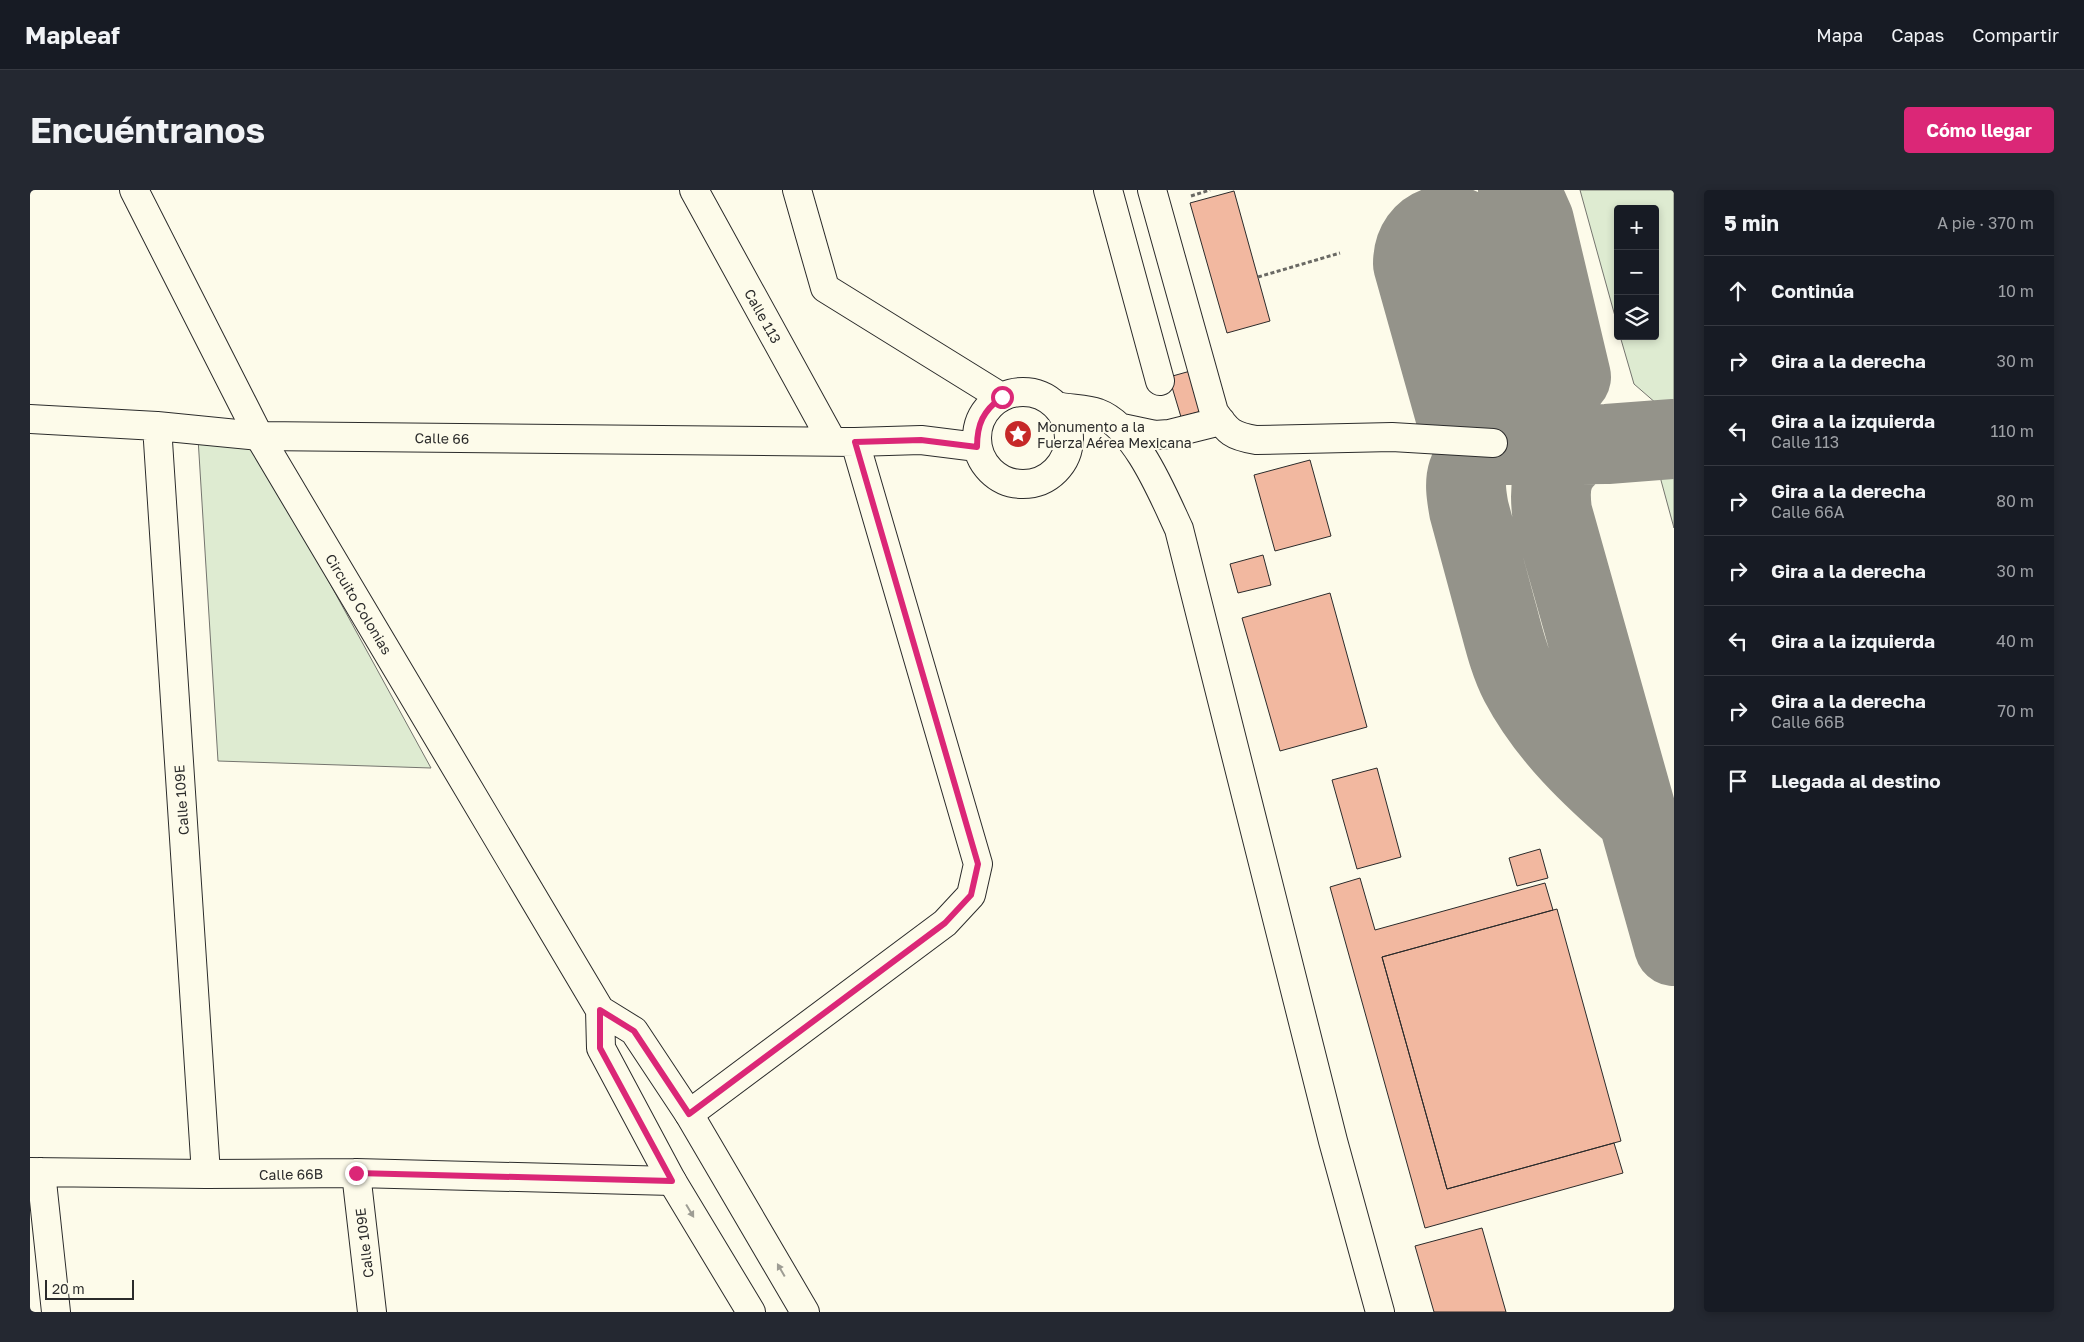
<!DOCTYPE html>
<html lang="es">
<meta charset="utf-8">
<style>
body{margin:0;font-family:"Golos Text",sans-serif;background:#242831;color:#f1f3f6}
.controls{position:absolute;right:15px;top:15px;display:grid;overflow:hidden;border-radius:5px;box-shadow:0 2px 8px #0003}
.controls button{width:45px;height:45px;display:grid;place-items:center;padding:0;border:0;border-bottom:1px solid #363941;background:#171b24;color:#f1f3f6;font:25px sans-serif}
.scale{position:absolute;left:15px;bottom:12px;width:89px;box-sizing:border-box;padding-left:5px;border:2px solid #2b2b2b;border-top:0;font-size:14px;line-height:18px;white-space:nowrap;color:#2b2b2b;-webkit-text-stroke:4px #fdfbea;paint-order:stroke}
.stop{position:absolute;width:15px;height:15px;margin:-11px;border:4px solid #db2777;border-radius:50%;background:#fff}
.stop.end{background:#db2777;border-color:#fff;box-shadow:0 1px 5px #0008}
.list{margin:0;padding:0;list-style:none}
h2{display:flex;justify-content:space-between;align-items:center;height:65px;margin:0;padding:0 20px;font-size:21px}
h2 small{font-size:16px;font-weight:400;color:#9ea1a6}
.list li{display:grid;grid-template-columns:32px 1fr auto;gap:15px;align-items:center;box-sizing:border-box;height:70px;padding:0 20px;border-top:1px solid #363941}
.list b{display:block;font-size:19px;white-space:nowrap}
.list p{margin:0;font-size:16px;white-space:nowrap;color:#9ea1a6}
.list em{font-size:16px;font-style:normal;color:#9ea1a6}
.icon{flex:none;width:28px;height:28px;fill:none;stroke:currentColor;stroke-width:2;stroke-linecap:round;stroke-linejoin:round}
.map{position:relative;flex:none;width:1644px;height:1122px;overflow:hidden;border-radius:5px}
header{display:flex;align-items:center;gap:30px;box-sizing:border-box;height:70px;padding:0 25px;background:#171b24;border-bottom:1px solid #363941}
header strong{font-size:24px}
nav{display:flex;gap:28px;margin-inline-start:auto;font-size:18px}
.intro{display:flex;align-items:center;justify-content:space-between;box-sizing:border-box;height:120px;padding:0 30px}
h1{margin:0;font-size:35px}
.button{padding:12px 22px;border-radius:5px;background:#db2777;color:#fff;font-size:18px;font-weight:700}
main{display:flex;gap:30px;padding:0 30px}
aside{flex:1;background:#171b24;border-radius:5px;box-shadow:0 2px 8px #0003}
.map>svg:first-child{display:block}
.green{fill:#deebd1;stroke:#74746e}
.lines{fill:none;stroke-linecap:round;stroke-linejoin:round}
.taxiway{stroke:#94938a;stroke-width:80}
.building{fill:#f2b8a0;stroke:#2b2b2b}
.minor-casing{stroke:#2b2b2b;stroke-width:30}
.major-casing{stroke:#2b2b2b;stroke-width:30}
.path{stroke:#6a6964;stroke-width:3;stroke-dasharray:4 2.5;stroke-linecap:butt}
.minor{stroke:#fdfbea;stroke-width:28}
.major{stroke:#fdfbea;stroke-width:28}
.oneway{fill:#9e9d94}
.route{stroke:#db2777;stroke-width:6}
.labels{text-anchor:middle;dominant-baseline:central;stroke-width:4;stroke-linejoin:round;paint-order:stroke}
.street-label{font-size:14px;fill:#2b2b2b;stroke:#fdfbea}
.poi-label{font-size:14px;fill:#2b2b2b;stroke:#fdfbea;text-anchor:start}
</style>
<header>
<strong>Mapleaf</strong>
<nav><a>Mapa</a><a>Capas</a><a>Compartir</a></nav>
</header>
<div class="intro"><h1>Encuéntranos</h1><a class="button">Cómo llegar</a></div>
<main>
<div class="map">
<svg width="1644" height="1122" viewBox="0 0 1644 1122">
<rect width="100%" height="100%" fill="#fdfbea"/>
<path class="green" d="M1550,0H1644V214H1627L1604,194L1590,146H1625V19H1588V137Z
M168,248L223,253L401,578L188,571Z
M1641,268H1644V338L1629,283Z"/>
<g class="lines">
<path class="taxiway" d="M1488,0L1496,13L1504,31L1541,187
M1463,253C1434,276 1433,287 1439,320C1448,354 1457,387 1466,420C1473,444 1478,470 1490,493C1518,546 1562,587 1608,627
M1535,254L1514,245L1500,233L1451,54C1427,22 1383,33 1383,74L1425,224C1436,243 1454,252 1475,255L1577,254L1644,249
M1552,254C1524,274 1518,288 1522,322L1644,756"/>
</g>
<path class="building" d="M1204,1L1240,131L1197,143L1160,13Z
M1164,180L1175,220L1151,227L1139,187Z
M1280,270L1301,346L1245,361L1224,285Z
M1233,365L1241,395L1208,403L1200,374Z
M1300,403L1337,537L1250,561L1212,428Z
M1347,578L1371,667L1327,679L1302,590Z
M1510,659L1518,688L1487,696L1479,668Z
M1330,688L1345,740L1515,693L1523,720L1352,767L1417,999L1584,953L1593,983L1395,1038L1300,697Z
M1527,719L1591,951L1417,999L1352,767Z
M1452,1038L1476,1122H1404L1385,1056Z"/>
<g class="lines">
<g class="minor-casing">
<path id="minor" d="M664,0L802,251
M767,0L795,98L971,207
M1078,0L1130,191
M1122,0L1184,222C1198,242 1202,246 1226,250L1362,247L1463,253
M947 248a46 46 0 1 1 92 0a46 46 0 1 1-92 0Z
M1026,216C1039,219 1056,219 1068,223C1106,237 1133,305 1149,339L1303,951L1350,1122
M0,229L127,236L229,246L825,252L891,250L947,257
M127,236L176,984
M1092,238L1125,245L1139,244L1191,231
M659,924L915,733L941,705L948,674L825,252
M0,982L176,984L326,983L642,991
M11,982L26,1122
M326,983L342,1122"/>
</g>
<g class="major-casing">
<path id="major" d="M104,0L229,246L570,820L604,841L659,924L775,1122
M570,820L571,858L642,991L721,1122"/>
</g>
<path class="path" d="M1161,6L1180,0
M1228,87L1310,63"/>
<use href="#minor" class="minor"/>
<use href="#major" class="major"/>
</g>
<defs><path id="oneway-solid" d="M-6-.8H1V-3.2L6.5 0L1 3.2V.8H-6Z" transform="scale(1.25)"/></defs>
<g class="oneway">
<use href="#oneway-solid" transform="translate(660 1021) rotate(59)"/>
<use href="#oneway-solid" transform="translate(751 1080) rotate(-120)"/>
</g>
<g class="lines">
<path class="route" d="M326,983L642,991L570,858V820L604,841L659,924L915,733L941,705L948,674L825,252L891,250L947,257C947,234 953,221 972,207"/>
</g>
<defs>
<g id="sight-disc" transform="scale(1.4375)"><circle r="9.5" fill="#c62828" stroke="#fdfbea"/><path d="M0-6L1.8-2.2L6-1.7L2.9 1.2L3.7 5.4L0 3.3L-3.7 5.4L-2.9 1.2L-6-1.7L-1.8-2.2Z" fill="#fff"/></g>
</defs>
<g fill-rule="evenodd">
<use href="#sight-disc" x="988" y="244"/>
</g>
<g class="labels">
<g class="street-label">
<text transform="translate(733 126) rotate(61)">Calle 113</text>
<text transform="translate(412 248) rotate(1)">Calle 66</text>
<text transform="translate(329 414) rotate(59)">Circuito Colonias</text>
<text transform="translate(151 610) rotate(-94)">Calle 109E</text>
<text transform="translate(261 984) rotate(-1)">Calle 66B</text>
<text transform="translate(334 1053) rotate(-97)">Calle 109E</text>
</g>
<g class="poi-label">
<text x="1007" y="236">Monumento a la<tspan x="1007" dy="16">Fuerza Aérea Mexicana</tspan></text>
</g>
</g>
</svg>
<div class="controls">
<button>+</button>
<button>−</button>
<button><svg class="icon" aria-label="layers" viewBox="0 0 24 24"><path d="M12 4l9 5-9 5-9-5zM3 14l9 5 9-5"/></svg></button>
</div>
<div class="scale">20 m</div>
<div class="stop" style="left:972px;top:207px"></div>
<div class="stop end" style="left:326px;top:983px"></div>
</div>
<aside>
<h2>5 min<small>A pie · 370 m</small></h2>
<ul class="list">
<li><svg class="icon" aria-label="ahead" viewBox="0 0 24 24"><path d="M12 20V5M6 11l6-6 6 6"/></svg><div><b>Continúa</b></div><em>10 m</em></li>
<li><svg class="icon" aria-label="right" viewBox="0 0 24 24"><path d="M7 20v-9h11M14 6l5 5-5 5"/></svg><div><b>Gira a la derecha</b></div><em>30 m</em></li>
<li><svg class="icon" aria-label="left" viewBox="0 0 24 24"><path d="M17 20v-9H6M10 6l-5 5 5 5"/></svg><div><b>Gira a la izquierda</b><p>Calle 113</p></div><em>110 m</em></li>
<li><svg class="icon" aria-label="right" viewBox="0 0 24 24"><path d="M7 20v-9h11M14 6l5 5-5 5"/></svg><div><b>Gira a la derecha</b><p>Calle 66A</p></div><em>80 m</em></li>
<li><svg class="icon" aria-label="right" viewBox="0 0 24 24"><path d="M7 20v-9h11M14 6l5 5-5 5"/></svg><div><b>Gira a la derecha</b></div><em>30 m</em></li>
<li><svg class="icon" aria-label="left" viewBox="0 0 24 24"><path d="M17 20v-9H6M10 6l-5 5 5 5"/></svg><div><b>Gira a la izquierda</b></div><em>40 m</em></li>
<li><svg class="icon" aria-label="right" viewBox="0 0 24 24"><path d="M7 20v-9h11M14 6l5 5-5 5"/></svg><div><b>Gira a la derecha</b><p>Calle 66B</p></div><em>70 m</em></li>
<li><svg class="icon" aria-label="arrive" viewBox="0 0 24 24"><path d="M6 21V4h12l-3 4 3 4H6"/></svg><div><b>Llegada al destino</b></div></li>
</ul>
</aside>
</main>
